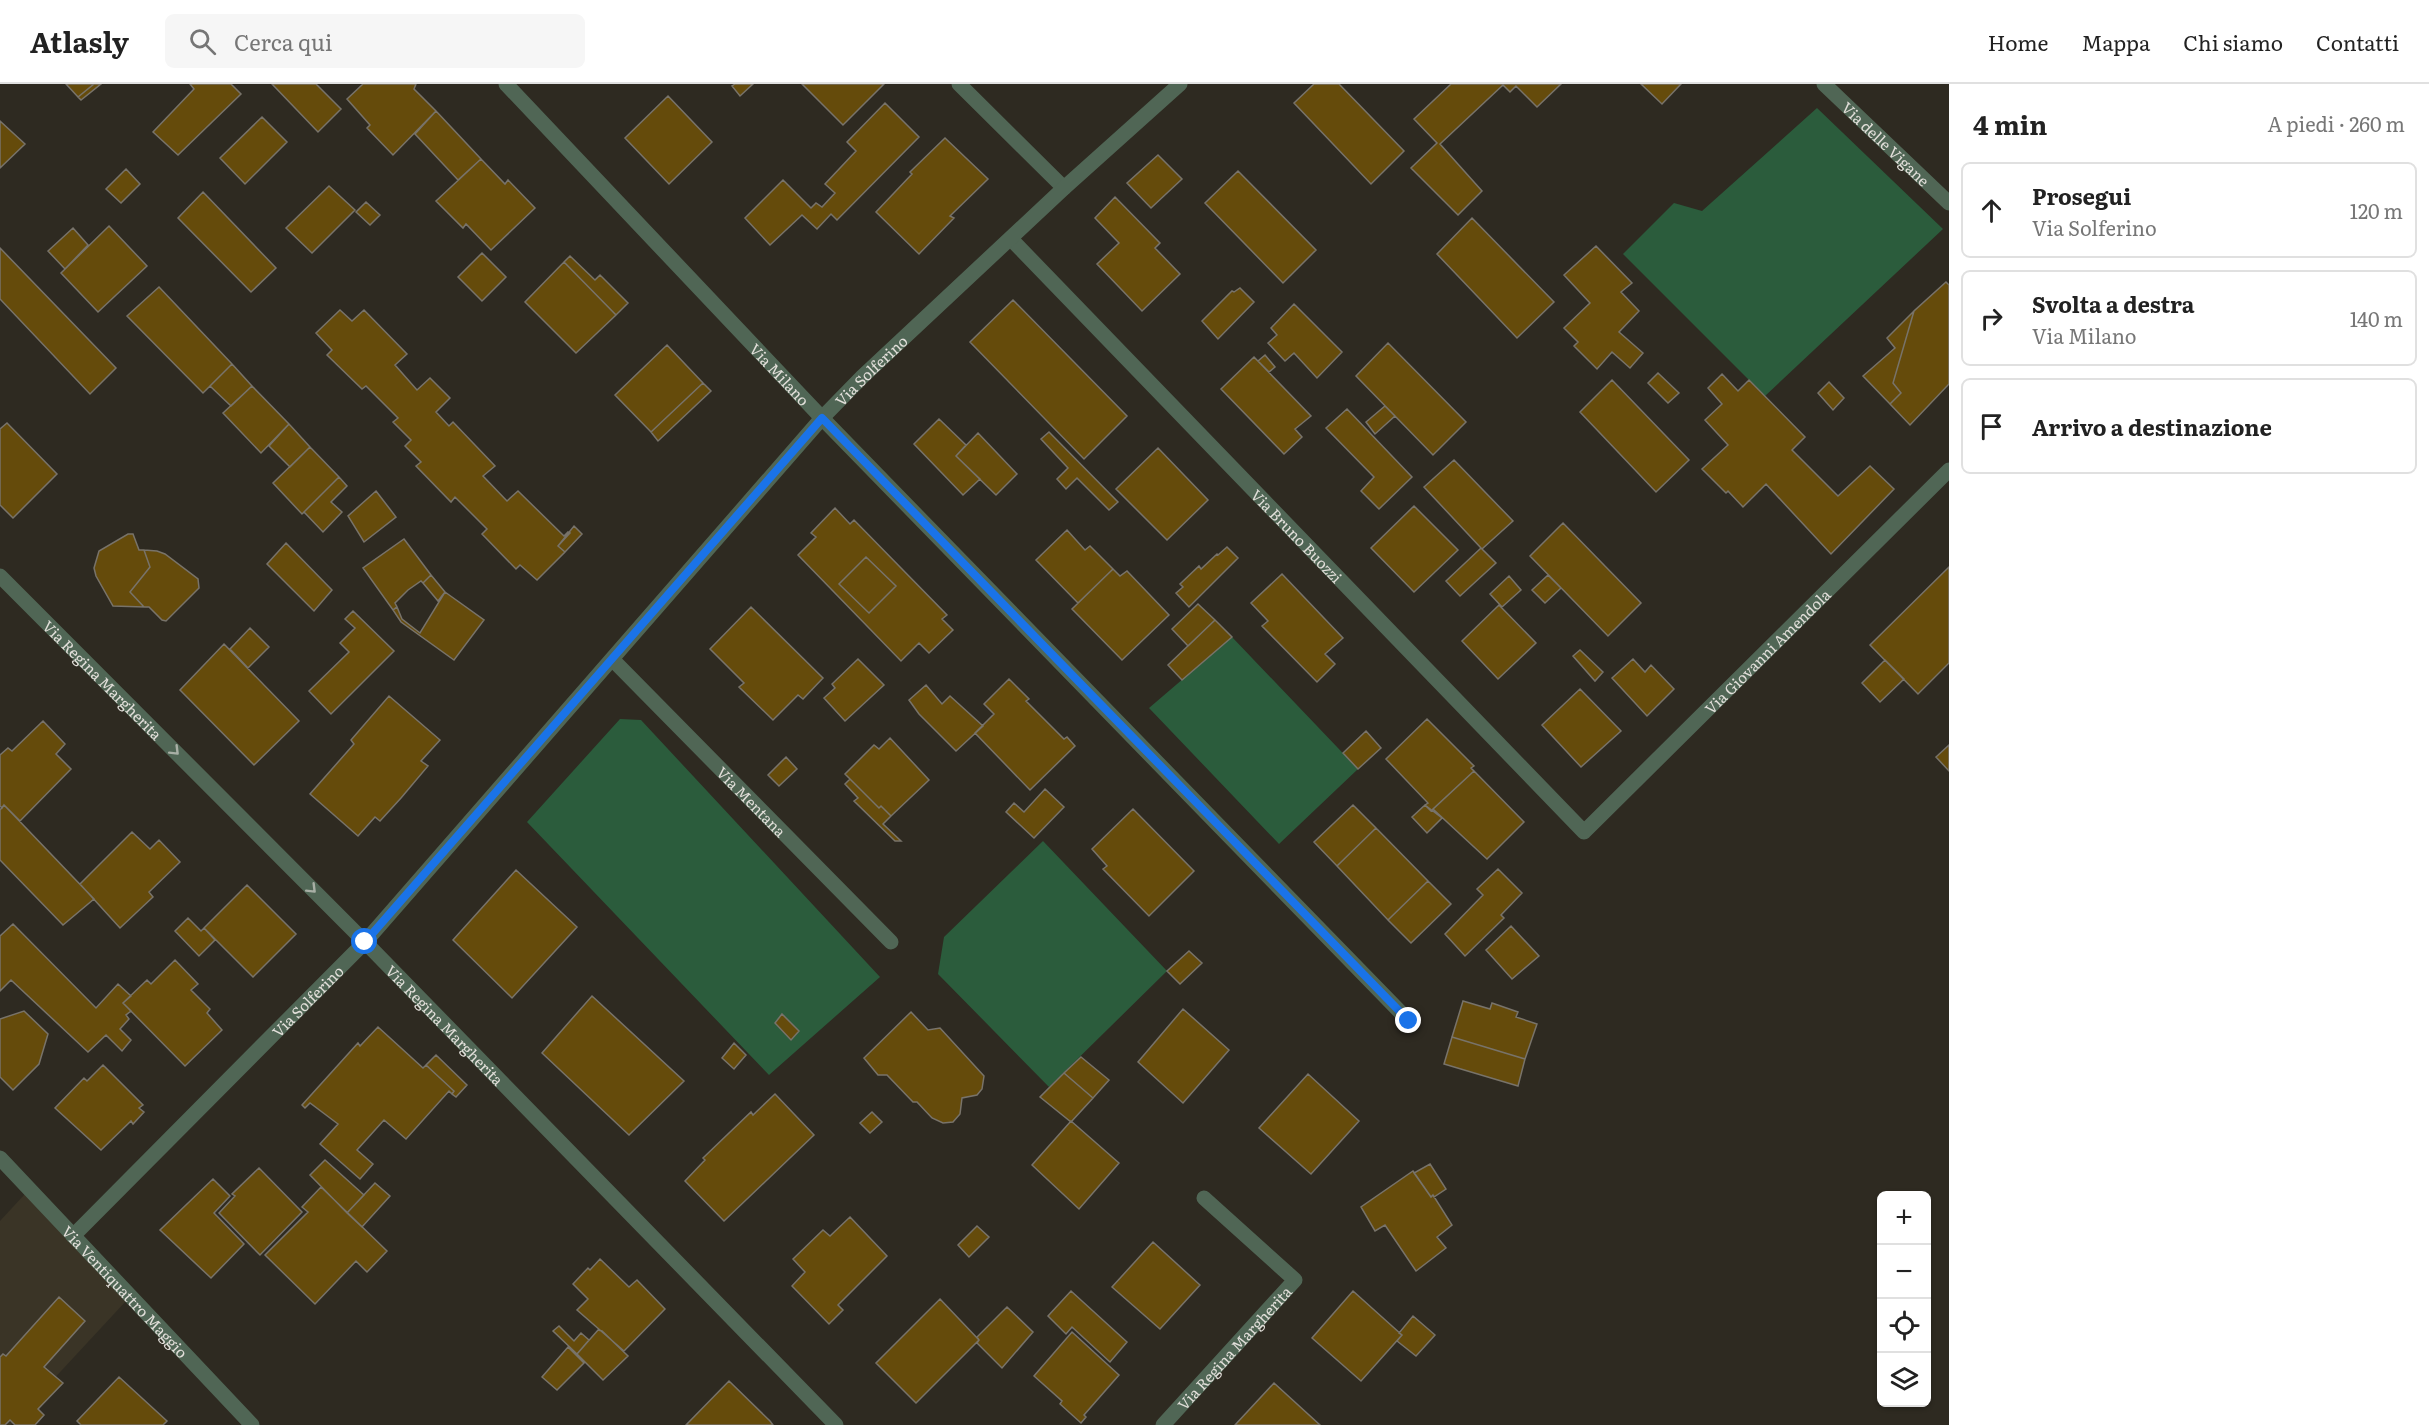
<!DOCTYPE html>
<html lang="it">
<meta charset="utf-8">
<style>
body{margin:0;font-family:Literata,serif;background:#f6f6f6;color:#222}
.controls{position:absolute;right:18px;bottom:18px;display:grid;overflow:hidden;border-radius:9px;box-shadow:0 2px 4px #0004}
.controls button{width:54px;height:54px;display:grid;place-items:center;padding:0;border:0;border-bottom:2px solid #e0e0e0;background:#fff;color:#222;font:30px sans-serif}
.stop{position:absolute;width:18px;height:18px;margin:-14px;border:4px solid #1a73e8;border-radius:50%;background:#fff}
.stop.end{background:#1a73e8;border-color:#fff;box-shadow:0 2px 6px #0008}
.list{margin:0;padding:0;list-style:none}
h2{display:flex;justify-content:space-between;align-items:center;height:78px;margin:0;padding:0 24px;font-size:26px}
h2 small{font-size:20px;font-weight:400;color:#767676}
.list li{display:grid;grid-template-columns:39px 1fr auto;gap:18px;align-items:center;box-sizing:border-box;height:96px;margin:0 12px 12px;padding:0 12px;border:2px solid #e0e0e0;border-radius:9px}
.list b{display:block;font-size:22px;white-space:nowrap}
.list p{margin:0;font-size:20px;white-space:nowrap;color:#767676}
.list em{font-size:20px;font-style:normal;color:#767676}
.icon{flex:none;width:33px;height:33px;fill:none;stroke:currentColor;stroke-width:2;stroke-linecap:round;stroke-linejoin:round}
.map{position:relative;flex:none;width:1949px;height:1341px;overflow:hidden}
header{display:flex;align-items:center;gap:36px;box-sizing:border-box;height:84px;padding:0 30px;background:#fff;border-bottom:2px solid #e0e0e0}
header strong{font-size:28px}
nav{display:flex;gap:33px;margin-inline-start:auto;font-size:21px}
.search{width:420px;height:54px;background:#f6f6f6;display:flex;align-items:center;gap:15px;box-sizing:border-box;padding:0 21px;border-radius:9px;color:#767676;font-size:22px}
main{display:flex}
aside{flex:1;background:#fff}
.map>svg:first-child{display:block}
.built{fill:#3a3426}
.green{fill:#2b5c3c}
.building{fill:#654b0b;stroke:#78736a;stroke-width:1.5;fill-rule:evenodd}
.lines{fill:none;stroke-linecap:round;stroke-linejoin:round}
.minor{stroke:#506655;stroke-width:15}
.oneway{stroke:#a8afa5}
.route{stroke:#1a73e8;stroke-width:8}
.labels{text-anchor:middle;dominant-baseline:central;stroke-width:5;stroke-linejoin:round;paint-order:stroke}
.street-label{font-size:15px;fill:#e2dfda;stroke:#2e2a21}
</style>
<header>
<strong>Atlasly</strong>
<div class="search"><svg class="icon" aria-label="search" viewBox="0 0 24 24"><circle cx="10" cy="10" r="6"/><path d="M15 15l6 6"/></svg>Cerca qui</div>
<nav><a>Home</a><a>Mappa</a><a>Chi siamo</a><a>Contatti</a></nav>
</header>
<main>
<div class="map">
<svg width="1949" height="1341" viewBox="0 0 1949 1341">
<rect width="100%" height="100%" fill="#2e2a21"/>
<path class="built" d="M25,1110L126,1217L11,1341H0V1137Z"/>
<path class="green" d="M1817,24L1943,145L1765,312L1623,170L1674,119L1702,127Z
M1232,553L1358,685L1279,760L1149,624Z
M620,635L641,636L880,893L769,991L527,738Z
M1043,757L1167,887L1049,1003L938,890L944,853Z"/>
<path class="building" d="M66,0H94L78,13Z
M94,0H101L81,16L78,13Z
M190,0H231L241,10L178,71L153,48L194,5Z
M272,0H316L341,25L318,48Z
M363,0H416L414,5L436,27L393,71L367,44L370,41L347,15Z
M735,0H753L740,12L732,2Z
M802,0H884L843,41Z
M1314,0H1339L1404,67L1371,100L1294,19Z
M1451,0H1561L1537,23L1516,2L1510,8L1503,1L1440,60L1482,107L1458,131L1411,84L1437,59L1414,35Z
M1641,0H1681L1662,20Z
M668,12L712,58L669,100L625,54Z
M885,19L919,53L837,136L831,130L817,145L802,131L770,161L745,134L783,96L811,124L816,119L822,123L835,109L825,100L856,67L847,58Z
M436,27L481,75L458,96L415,50Z
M262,33L287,58L245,100L220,74Z
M0,37L25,60L0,84Z
M945,54L988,95L950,132L954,134L919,170L876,128L912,90L910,88Z
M1158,71L1182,95L1151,124L1127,99Z
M481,75L505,100L508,96L535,124L491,166L466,140L463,144L436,117Z
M126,85L140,100L121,119L106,105Z
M1238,87L1316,166L1283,199L1205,119Z
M329,102L355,126L312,169L286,144Z
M203,108L276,184L251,208L178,134Z
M1115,113L1160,159L1155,164L1180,190L1142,227L1097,180L1119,159L1095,134Z
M366,118L380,131L370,141L356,128Z
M1472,134L1554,218L1517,254L1437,170Z
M109,142L147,182L98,228L61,189Z
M73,144L88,161L65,185L48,167Z
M1596,162L1632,199L1621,208L1639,227L1619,248L1643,269L1630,284L1612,268L1597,285L1574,262L1578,258L1564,244L1590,219L1564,191Z
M0,164L116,284L90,310L0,215Z
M482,169L506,193L482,217L458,193Z
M570,172L595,196L600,191L628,219L616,231L564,178Z
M564,178L616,231L576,269L525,218Z
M1946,198L1949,201V300L1910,341L1890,320L1901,309L1893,299L1914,227Z
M159,203L232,280L203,309L127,232Z
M1240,204L1254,218L1218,255L1202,237L1232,207L1234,208Z
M1013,216L1127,332L1084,375L970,258Z
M1294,220L1342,268L1317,294L1294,269L1285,277L1268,259L1277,251L1271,244Z
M340,226L352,237L364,226L407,270L395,281L417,306L430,294L450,314L436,328L449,342L453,338L495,382L483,392L507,417L518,407L564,452L568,448L570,449L558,462L565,468L537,496L520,481L516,485L482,450L487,445L455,413L451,418L416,382L421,378L405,362L411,356L393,338L398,334L366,302L362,305L327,271L332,266L316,249Z
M1914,227L1893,299L1901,309L1890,320L1863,292L1895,264L1887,254Z
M1388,259L1466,338L1433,371L1356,292Z
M667,261L703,299L651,348L615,311Z
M1265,271L1275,283L1269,288L1258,277Z
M1254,273L1311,332L1295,345L1302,353L1284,370L1221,305Z
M232,280L252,302L231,322L210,302Z
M1658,289L1679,309L1668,319L1648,299Z
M1722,290L1738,307L1749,296L1805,353L1792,366L1838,412L1870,382L1894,405L1831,470L1766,400L1743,423L1728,407L1726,409L1702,385L1728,361L1705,336L1722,320L1708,304Z
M1612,296L1689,376L1656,408L1580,328Z
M1829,298L1844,314L1833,326L1818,309Z
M703,299L711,307L658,357L651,348Z
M252,302L289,340L261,369L223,329Z
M1385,322L1395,332L1375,350L1366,338Z
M1347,325L1412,393L1379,425L1361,407L1374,393L1326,344Z
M939,335L966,361L956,372L980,395L963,411L914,360Z
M7,339L57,390L13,434L0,421V345Z
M289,340L310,363L290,383L269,362Z
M1049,348L1118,418L1109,426L1077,394L1066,405L1057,395L1068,384L1041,355Z
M978,349L1017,390L996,411L956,372Z
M310,363L339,393L302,430L273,399Z
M1158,364L1208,416L1167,456L1116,405Z
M1454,376L1513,437L1482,465L1496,479L1460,512L1446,497L1481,464L1424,403Z
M339,393L347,402L331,418L342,428L323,448L304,428Z
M376,407L396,433L364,458L348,432Z
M1414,422L1458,466L1414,508L1371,464Z
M835,424L850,440L854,436L947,531L942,535L953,546L929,569L919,559L901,577L798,471L816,453L811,449ZM866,473L896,502L869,529L839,500Z
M1563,439L1641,519L1608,552L1530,472Z
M574,442L582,450L565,468L558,462Z
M1067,446L1085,466L1090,462L1113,485L1078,519L1036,476Z
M128,450H133L139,466H144L150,483L130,508L144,523L113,522L96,492L94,484L99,467Z
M404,455L431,491L423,499L421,497L408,506L395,519L397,523L393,526L363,484Z
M286,459L332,506L314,527L267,480Z
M1227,463L1238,474L1189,523L1176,509L1183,503L1180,500L1199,482L1201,485L1217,470L1218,471Z
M144,466L157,467L165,470L198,495L199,504L166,537L162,536L149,523H144L130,508L150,483Z
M866,473L896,502L869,529L839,500Z
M1949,483V579L1918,610L1870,561Z
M1113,485L1120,492L1127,487L1169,531L1122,576L1072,525Z
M1282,490L1343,554L1325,570L1335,580L1317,598L1262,542L1268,537L1251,519Z
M431,491L445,508L438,517L423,499Z
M1548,491L1561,504L1545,519L1532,506Z
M1509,492L1521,506L1502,523L1490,510Z
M445,508L484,536L454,576L401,538L393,526L397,523L402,535L420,549Z
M1198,520L1215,536L1188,562L1172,545Z
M1499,521L1536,559L1498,595L1462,557Z
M751,523L823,594L803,615L798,611L773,636L739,603L744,599L710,565Z
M353,527L394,567L331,630L309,607L349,568L340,559L355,544L345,535Z
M1215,536L1232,553L1182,596L1168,581Z
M250,544L269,563L248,584L230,565Z
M224,560L299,637L254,681L180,606Z
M1580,566L1603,588L1595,597L1573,572Z
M858,575L884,601L845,637L824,614L835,604L832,600Z
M1633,575L1645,588L1651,581L1674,605L1647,632L1612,594Z
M1885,576L1904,595L1880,618L1862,599Z
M1009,595L1029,615L1026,617L1064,655L1067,653L1075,662L1030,706L975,649L994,630L984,620Z
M926,601L942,620L950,612L983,642L956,667L919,630L909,616Z
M1580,605L1621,647L1581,683L1542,641Z
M389,612L440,656L421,677L428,682L401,714L380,737L375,733L358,752L310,710L354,660L351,656Z
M1427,635L1474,682L1471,684L1474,687L1431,727L1425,721L1428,719L1386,675Z
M43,637L65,660L56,670L71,685L20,737L4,721L2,724L0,722V671L8,664L12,667Z
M1366,647L1381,664L1358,685L1343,669Z
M890,654L929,696L891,732L881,722L879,724L845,690L874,661L879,665Z
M1949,661V687L1936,673Z
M786,673L797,685L779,702L768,691Z
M1474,687L1524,738L1487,775L1433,725Z
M850,695L879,724L881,722L891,732L883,740L901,757H895L854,717L858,714L845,700Z
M1045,705L1064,723L1034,754L1006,728L1014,719L1024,728Z
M4,721L94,815L63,841L0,776V726Z
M1353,721L1376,744L1337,782L1314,758Z
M1425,721L1442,734L1427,749L1412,733Z
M1133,725L1194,787L1149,832L1103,785L1107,782L1092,765Z
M1376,744L1428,797L1388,836L1337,782Z
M132,748L150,765L159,756L180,778L149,808L153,813L120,844L80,800Z
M1498,785L1522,809L1501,831L1504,834L1465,872L1445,850L1483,811L1477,805Z
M516,786L577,843L512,914L453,856Z
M1428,797L1451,820L1411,859L1388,836Z
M247,801L296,850L253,893L204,844Z
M188,834L201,847L204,844L215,856L199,872L175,847Z
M13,840L96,924L118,900L131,912L123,919L131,927L126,931L129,935L120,945L131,956L122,967L106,951L88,968L11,896L0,907V852Z
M1511,842L1539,872L1512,895L1486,866Z
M1189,867L1202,879L1180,900L1167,887Z
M175,876L198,900L191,906L210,925L207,929L222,946L185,982L123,919L147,896L151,900Z
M592,912L684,997L629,1051L542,969Z
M1463,917L1490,925L1492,919L1518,928L1516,933L1537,940L1525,975L1452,953Z
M1183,925L1229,966L1183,1019L1138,978Z
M24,927L48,950L39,980L13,1006L0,993V935Z
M911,928L928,946L940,944L984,992L982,1005L977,1011L962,1014L960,1030L953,1038L943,1039L932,1034L917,1018H913L887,991H878L864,974Z
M782,930L799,947L791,956L775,939Z
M378,943L423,984L426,981L454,1007L452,1010L449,1007L406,1055L384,1036L357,1066L373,1080L360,1095L320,1060L338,1040L310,1019L305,1024L302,1021L358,959L360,962Z
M1452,953L1525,975L1518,1002L1444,980Z
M734,959L746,971L734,985L722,974Z
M436,971L467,1001L456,1013L452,1010L454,1007L426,981Z
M1081,973L1109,996L1093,1014L1064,989Z
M103,981L143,1021L139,1024L144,1028L133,1040L131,1037L101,1066L55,1024L84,994L87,997Z
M1064,989L1093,1014L1071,1038L1040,1013Z
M1308,990L1359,1037L1311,1090L1259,1044Z
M775,1010L814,1051L724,1137L685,1097L705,1076L703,1074L751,1028L753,1031Z
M872,1028L882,1038L870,1049L860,1039Z
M1071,1037L1119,1079L1079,1125L1032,1081Z
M325,1076L364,1111L347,1129L310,1091Z
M1430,1080L1446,1105L1434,1113L1433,1111L1431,1113L1414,1089Z
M259,1084L302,1128L260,1171L219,1129L235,1112L232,1110Z
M1413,1087L1431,1113L1433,1111L1452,1141L1437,1153L1446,1164L1416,1187L1385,1141L1375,1147L1361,1123Z
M213,1095L230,1112L214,1129L244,1160L211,1194L160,1146Z
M375,1099L390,1112L362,1143L347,1129Z
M321,1103L387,1167L367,1188L356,1177L315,1220L265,1171L308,1128L302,1123Z
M850,1133L887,1172L838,1221L843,1226L829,1240L792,1202L805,1188L793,1175L823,1146L830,1152Z
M977,1142L989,1153L969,1173L958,1161Z
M1153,1158L1200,1201L1160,1245L1112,1203Z
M600,1175L629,1203L637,1196L665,1225L624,1267L577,1226L588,1215L573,1200L588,1184L590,1186Z
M1071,1207L1127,1258L1110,1278L1072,1243L1066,1250L1048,1232Z
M1353,1207L1402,1251L1361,1297L1312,1254Z
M59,1213L85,1237L44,1283L63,1299L38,1325L44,1331L35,1341H15L10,1336L5,1341H0V1273L3,1270L6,1272Z
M940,1215L979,1256L916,1319L876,1279Z
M1007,1223L1033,1248L1002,1284L977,1259L979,1256L977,1253Z
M1413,1232L1435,1251L1416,1272L1397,1257L1402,1251L1399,1249Z
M559,1242L574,1257L581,1249L589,1256L577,1270L553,1247Z
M598,1246L602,1247L628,1272L603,1296L577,1270Z
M1072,1248L1119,1291L1084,1331L1086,1333L1081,1339L1060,1320L1062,1317L1034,1292Z
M568,1263L584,1279L557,1306L542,1293Z
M119,1293L167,1337L163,1341H81L77,1337Z
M729,1297L770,1337L773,1341H686Z
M1274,1299L1320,1341H1235Z"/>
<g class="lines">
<g class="minor">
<path id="s1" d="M506,0L822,334L1409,937"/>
<path d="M959,0L1064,104"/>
<path id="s2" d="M1824,0L1949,119"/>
<path id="s3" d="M1011,155L1584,748L1949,386"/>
<path id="s4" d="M0,492L365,858L836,1341"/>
<path id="s5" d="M613,576L891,858"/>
<path id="s6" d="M0,1074L252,1341"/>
<path id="s7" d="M73,1152L365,858L822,334L862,293L1064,104L1180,0"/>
<path id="s8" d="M1163,1341L1295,1196L1204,1114"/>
</g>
</g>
<defs><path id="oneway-chevron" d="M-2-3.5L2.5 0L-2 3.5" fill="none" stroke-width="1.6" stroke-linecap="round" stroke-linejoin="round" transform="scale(1.5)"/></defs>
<g class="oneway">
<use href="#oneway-chevron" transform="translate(175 667) rotate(45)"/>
<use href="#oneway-chevron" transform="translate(312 805) rotate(45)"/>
</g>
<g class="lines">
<path class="route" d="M365,858L822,334L1409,937"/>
</g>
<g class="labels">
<g class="street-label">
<text stroke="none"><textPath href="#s2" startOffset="86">Via delle Vigane</textPath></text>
<text stroke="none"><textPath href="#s7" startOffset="1178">Via Solferino</textPath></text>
<text stroke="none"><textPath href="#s1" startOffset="399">Via Milano</textPath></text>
<text stroke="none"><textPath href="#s3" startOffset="412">Via Bruno Buozzi</textPath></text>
<text stroke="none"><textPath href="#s3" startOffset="1082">Via Giovanni Amendola</textPath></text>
<text stroke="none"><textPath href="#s4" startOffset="146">Via Regina Margherita</textPath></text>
<text stroke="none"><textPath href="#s5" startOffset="198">Via Mentana</textPath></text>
<text stroke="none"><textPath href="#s7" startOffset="332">Via Solferino</textPath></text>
<text stroke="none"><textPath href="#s4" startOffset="632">Via Regina Margherita</textPath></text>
<text stroke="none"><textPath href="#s6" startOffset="183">Via Ventiquattro Maggio</textPath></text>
<text stroke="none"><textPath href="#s8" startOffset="105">Via Regina Margherita</textPath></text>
</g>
</g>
</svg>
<div class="controls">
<button>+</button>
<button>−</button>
<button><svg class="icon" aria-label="locate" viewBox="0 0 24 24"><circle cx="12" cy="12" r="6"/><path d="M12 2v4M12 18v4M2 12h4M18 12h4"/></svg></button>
<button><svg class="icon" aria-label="layers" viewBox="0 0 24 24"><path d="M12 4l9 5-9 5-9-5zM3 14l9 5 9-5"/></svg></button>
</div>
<div class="stop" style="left:365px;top:858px"></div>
<div class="stop end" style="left:1409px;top:937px"></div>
</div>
<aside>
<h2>4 min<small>A piedi · 260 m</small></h2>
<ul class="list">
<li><svg class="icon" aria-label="ahead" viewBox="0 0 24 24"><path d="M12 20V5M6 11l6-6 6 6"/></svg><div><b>Prosegui</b><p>Via Solferino</p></div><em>120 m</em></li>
<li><svg class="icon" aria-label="right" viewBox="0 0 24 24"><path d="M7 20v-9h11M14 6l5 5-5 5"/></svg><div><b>Svolta a destra</b><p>Via Milano</p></div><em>140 m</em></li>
<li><svg class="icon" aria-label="arrive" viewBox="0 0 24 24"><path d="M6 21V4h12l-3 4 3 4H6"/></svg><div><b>Arrivo a destinazione</b></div></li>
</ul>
</aside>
</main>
